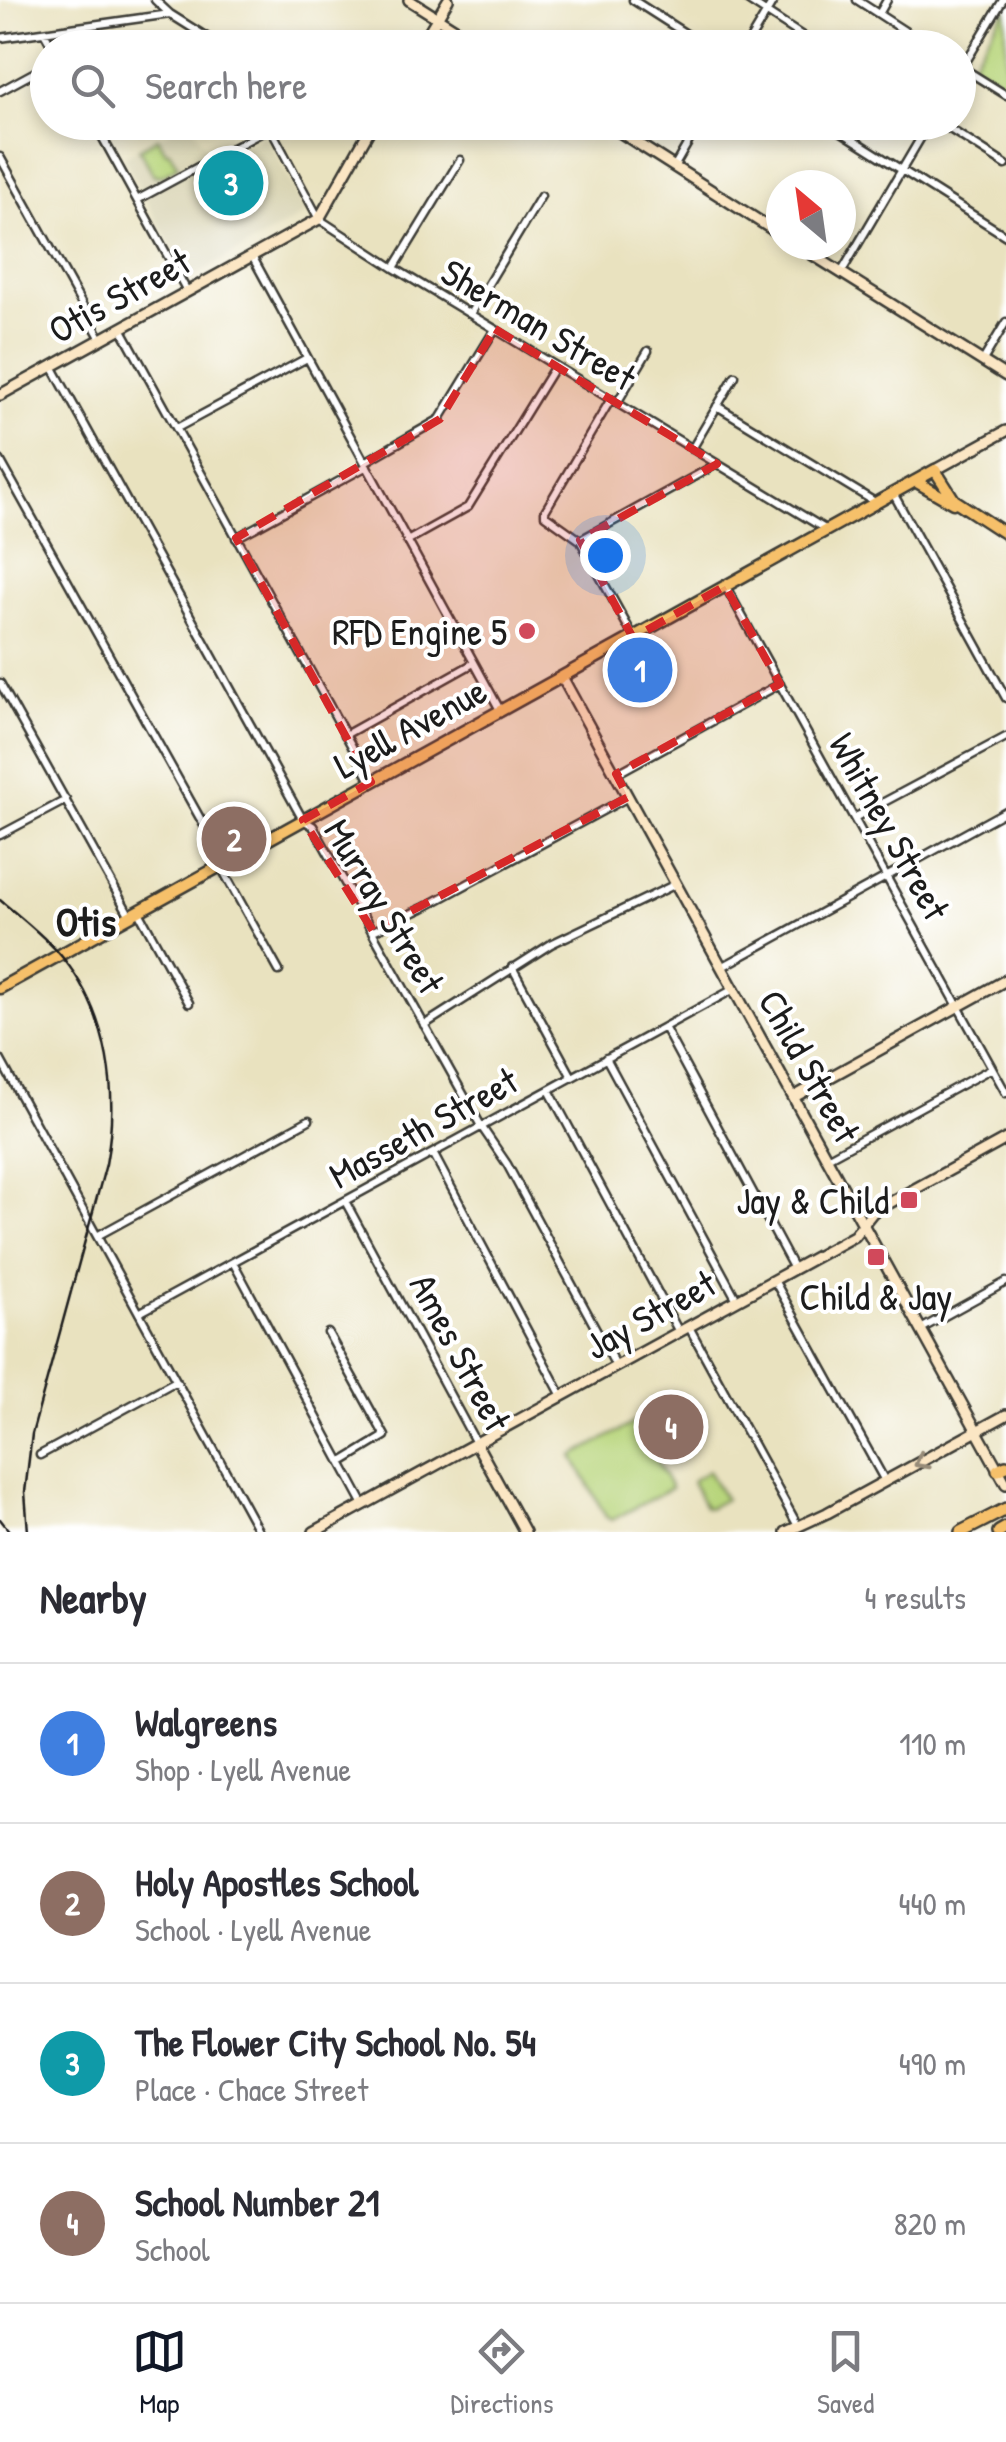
<!DOCTYPE html>
<meta charset="utf-8">
<style>
body{margin:0;font-family:"Patrick Hand",sans-serif;background:#f2f2f3;color:#2b2b33}
.compass{position:absolute;left:766px;top:170px;width:90px;height:90px;border-radius:50%;background:#fff;box-shadow:0 5px 15px #0003;rotate:331deg}
.you{position:absolute;left:605px;top:555px;width:35px;height:35px;margin:-25px;border:8px solid #fff;border-radius:50%;background:#1a73e8;box-shadow:0 0 0 15px #1a73e833}
.badge{display:grid;place-items:center;width:65px;height:65px;border-radius:50%;background:#111827;color:#fff;font-size:32px;font-weight:700}
.pin{position:absolute;translate:-50% -50%;border:5px solid #fff;box-shadow:0 2px 10px #0006}
.list{margin:0;padding:0;list-style:none}
h2{display:flex;justify-content:space-between;align-items:center;height:130px;margin:0;padding:0 40px;font-size:42px}
h2 small{font-size:32px;font-weight:400;color:#7c7c81}
.list li{display:grid;grid-template-columns:65px 1fr auto;gap:30px;align-items:center;box-sizing:border-box;height:160px;padding:0 40px;border-top:2px solid #e1e1e2}
.list b{display:block;font-size:38px;white-space:nowrap}
.list p{margin:0;font-size:32px;white-space:nowrap;color:#7c7c81}
.list em{font-size:32px;font-style:normal;color:#7c7c81}
.icon{flex:none;width:55px;height:55px;fill:none;stroke:currentColor;stroke-width:2;stroke-linecap:round;stroke-linejoin:round}
.map{position:relative;flex:none;width:1006px;height:1532px;overflow:hidden}
.search{position:absolute;background:#fff;box-shadow:0 5px 15px #0003;left:30px;right:30px;top:30px;height:110px;display:flex;align-items:center;gap:25px;box-sizing:border-box;padding:0 35px;border-radius:55px;color:#7c7c81;font-size:38px}
.sheet{height:770px;background:#fff}
nav{display:flex;justify-content:space-around;align-items:center;box-sizing:border-box;height:140px;border-top:2px solid #e1e1e2;background:#fff;font-size:28px;color:#7c7c81}
nav a{display:grid;justify-items:center;gap:5px}
nav .on{color:#111827}
.map>svg:first-child{display:block}
.built{fill:#d9d4b4}
.green{fill:#b8d57c;stroke:#6a784c;stroke-width:2.5}
.lines{fill:none;stroke-linecap:round;stroke-linejoin:round}
.street-casing{stroke:#3b3a34;stroke-width:11}
.secondary-casing{stroke:#3b3a34;stroke-width:14}
.primary-casing{stroke:#3b3a34;stroke-width:15}
.highway-casing{stroke:#3b3a34;stroke-width:16}
.street{stroke:#fff;stroke-width:6}
.secondary{stroke:#fbe6c4;stroke-width:9}
.primary{stroke:#f6c06b;stroke-width:10}
.highway{stroke:#f6c06b;stroke-width:11}
.rail{stroke:#1c1c1c;stroke-width:2.5}
.oneway{stroke:#978b78}
.marked{fill:#d62828;fill-opacity:0.2;stroke:#d62828;stroke-width:8;stroke-dasharray:20 12;stroke-linejoin:round}
.poi-dot{fill:#d1495b;stroke:#fff;stroke-width:4}
.labels{text-anchor:middle;dominant-baseline:central;stroke-width:8;stroke-linejoin:round;paint-order:stroke}
.street-label{font-size:38px;fill:#1c1c1c;stroke:#fff}
.poi-label{font-size:38px;fill:#1c1c1c;stroke:#fff;text-anchor:end}
.neighbourhood-label{font-size:40px;font-weight:bold;fill:#1c1c1c;stroke:#fff}
</style>
<div class="map">
<svg width="1006" height="1532" viewBox="0 0 1006 1532">
<rect width="100%" height="100%" fill="#fff"/>
<filter id="ink" filterUnits="userSpaceOnUse"><feTurbulence type="fractalNoise" baseFrequency=".01" numOctaves="2"/><feDisplacementMap in="SourceGraphic" scale="20" xChannelSelector="R" yChannelSelector="G"/><feConvolveMatrix kernelMatrix="1 2 1 2 8 2 1 2 1" color-interpolation-filters="sRGB"/></filter>
<filter id="wash" filterUnits="userSpaceOnUse"><feTurbulence type="fractalNoise" baseFrequency=".0048" numOctaves="4" result="noise"/><feDisplacementMap in="SourceGraphic" scale="40" xChannelSelector="R" yChannelSelector="G"/><feGaussianBlur stdDeviation="2.25" result="paint"/><feColorMatrix in="noise" values="0 0 0 0 0 0 0 0 0 0 0 0 0 0 0 0 0 1.4 0 .05"/><feComposite in="paint" operator="in"/></filter>
<g filter="url(#wash)">
<rect width="100%" height="100%" fill="#e9e2bf"/>
<path class="built" d="M185,123H191L215,161L265,135L307,213L189,279L123,157Z"/>
<path class="green" d="M1006,8V84L972,63Z
M158,138L166,152L169,151L178,166L161,176L154,175L139,149Z
M636,1422L671,1488L612,1520L606,1517L573,1456Z
M708,1471L725,1499L709,1508L705,1507L692,1483L693,1480Z"/>
</g>
<g filter="url(#ink)">
<g class="lines">
<g class="street-casing">
<path id="street" d="M155,0L170,14L224,48
M633,0L708,48
M747,0L821,48
M857,0L931,48
M879,14L887,0
M44,32L53,48
M0,38L170,14
M745,48L774,0
M958,65L1006,95
M958,75L1003,0
M0,91L48,65
M94,122L187,291
M267,122L319,219L394,268L825,529
M826,122L1006,236
M939,122L1006,165
M100,133L120,122
M0,157L101,339
M674,167L700,122
M137,200L270,128
M252,256L500,710
M394,268L460,160
M841,273L930,122
M470,314L541,196
M121,328L371,781
M982,362L1006,322
M52,366L303,820L313,826L481,1126L507,1164L616,1366
M611,399L545,511V515L580,540L633,636
M617,403L648,351
M717,406L875,502
M177,428L307,358
M692,449L735,376
M0,460L225,863
M365,462L440,419L495,329
M893,493L1006,698
M236,538L367,466
M580,540L717,464
M407,541L468,507L555,366
M726,587L1006,1093
M0,683L130,916
M345,735L474,663
M616,774L780,684
M854,818L1006,737
M0,835L66,800
M221,867L279,971
M139,912L189,1003
M373,931L423,908L628,797
M512,967L572,1077
M722,967L1006,811
M424,1025L551,944L676,884
M664,1027L794,1269
M606,1058L737,1300
M0,1059L259,1532
M549,1090L679,1332
M433,1153L562,1396
M827,1158L992,1068
M345,1201L476,1443
M97,1236L309,1120
M233,1262L364,1505
M774,1280L885,1481
M139,1313L734,989
M689,1327L798,1526
M921,1329L1006,1282
M328,1333L385,1436L342,1462
M40,1455L176,1381"/>
</g>
<g class="secondary-casing">
<path id="secondary" d="M409,0L485,48
M419,48L448,0
M604,122L781,235
M797,245L1006,376
M0,395L319,219L374,122
M935,470L1006,431
M562,677L1006,1484
M794,1097L1006,980
M476,1443L525,1532
M314,1532L854,1236L873,1212L1006,1139
M786,1532L827,1513L1006,1415"/>
</g>
<g class="primary-casing">
<path id="primary" d="M915,481L953,503
M0,988L935,470L954,500L1006,534"/>
</g>
<g class="highway-casing">
<path id="highway" d="M998,1470L1006,1466
M961,1532L1006,1509
M999,1532L1006,1528"/>
</g>
<use href="#street" class="street"/>
<use href="#secondary" class="secondary"/>
<use href="#primary" class="primary"/>
<use href="#highway" class="highway"/>
<path class="rail" d="M0,900C21,918 45,936 63,958C109,1015 119,1094 106,1164L32,1434L25,1492L28,1532
M0,1519L10,1532"/>
</g>
<defs><path id="oneway-chevron" d="M-2-3.5L2.5 0L-2 3.5" fill="none" stroke-width="1.6" stroke-linecap="round" stroke-linejoin="round" transform="scale(2.5)"/></defs>
<use class="oneway" href="#oneway-chevron" transform="translate(921 1462) rotate(151)"/>
</g>
<path class="marked" d="M495,329L717,464L580,540L633,638L725,586L780,684L616,774L628,797L373,931L303,820L371,782L236,538L440,419Z"/>
<g class="poi-dot">
<circle cx="527" cy="631" r="10"/>
<rect x="899" y="1190" width="20" height="20" rx="5"/>
<rect x="866" y="1247" width="20" height="20" rx="5"/>
</g>
<g class="labels">
<g class="street-label">
<text transform="translate(119 295) rotate(-29)">Otis Street</text>
<text transform="translate(539 324) rotate(31)">Sherman Street</text>
<text transform="translate(410 727) rotate(-29)">Lyell Avenue</text>
<text transform="translate(890 826) rotate(61)">Whitney Street</text>
<text transform="translate(385 906) rotate(59)">Murray Street</text>
<text transform="translate(810 1066) rotate(61)">Child Street</text>
<text transform="translate(423 1127) rotate(-29)">Masseth Street</text>
<text transform="translate(650 1314) rotate(-29)">Jay Street</text>
<text transform="translate(461 1352) rotate(62)">Ames Street</text>
</g>
<g class="poi-label">
<text x="507" y="631">RFD Engine 5</text>
<text x="889" y="1200">Jay &amp; Child</text>
<text x="876" y="1296" text-anchor="middle">Child &amp; Jay</text>
</g>
<g class="neighbourhood-label">
<text x="86" y="921">Otis</text>
</g>
</g>
</svg>
<svg class="compass" viewBox="-18 -18 36 36"><path d="M0-13l5 13h-10z" fill="#e53935"/><path d="M0 13l5-13h-10z" fill="#7c7c81"/></svg>
<div class="you"></div>
<div class="pin badge" style="left:640px;top:670px;background:#3f7fe0">1</div>
<div class="pin badge" style="left:234px;top:839px;background:#8d6e63">2</div>
<div class="pin badge" style="left:231px;top:183px;background:#0f9aa8">3</div>
<div class="pin badge" style="left:671px;top:1427px;background:#8d6e63">4</div>
<div class="search"><svg class="icon" aria-label="search" viewBox="0 0 24 24"><circle cx="10" cy="10" r="6"/><path d="M15 15l6 6"/></svg>Search here</div>
</div>
<section class="sheet">
<h2>Nearby<small>4 results</small></h2>
<ul class="list">
<li><span class="badge" style="background:#3f7fe0">1</span><div><b>Walgreens</b><p>Shop · Lyell Avenue</p></div><em>110 m</em></li>
<li><span class="badge" style="background:#8d6e63">2</span><div><b>Holy Apostles School</b><p>School · Lyell Avenue</p></div><em>440 m</em></li>
<li><span class="badge" style="background:#0f9aa8">3</span><div><b>The Flower City School No. 54</b><p>Place · Chace Street</p></div><em>490 m</em></li>
<li><span class="badge" style="background:#8d6e63">4</span><div><b>School Number 21</b><p>School</p></div><em>820 m</em></li>
</ul>
</section>
<nav>
<a class="on"><svg class="icon" aria-label="map" viewBox="0 0 24 24"><path d="M3 6l6-2 6 2 6-2v14l-6 2-6-2-6 2zM9 4v14M15 6v14"/></svg>Map</a>
<a><svg class="icon" aria-label="directions" viewBox="0 0 24 24"><path d="M12 3l9 9-9 9-9-9zM9 14v-3h6M13 9l2 2-2 2"/></svg>Directions</a>
<a><svg class="icon" aria-label="saved" viewBox="0 0 24 24"><path d="M7 4h10v16l-5-4-5 4z"/></svg>Saved</a>
</nav>
